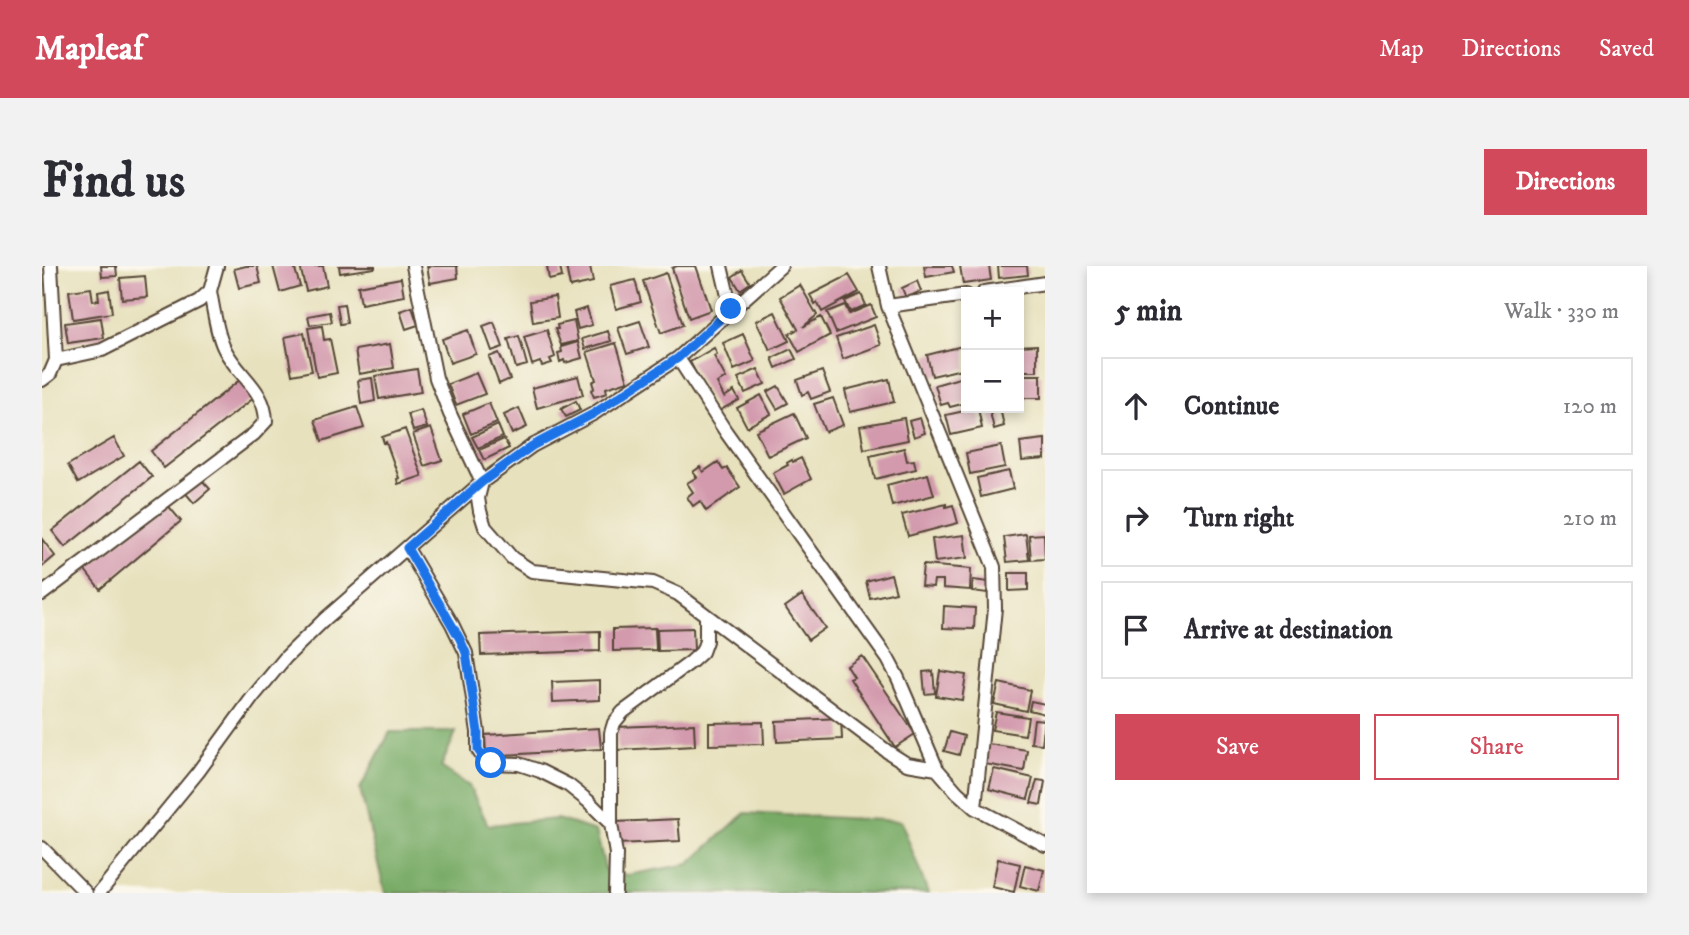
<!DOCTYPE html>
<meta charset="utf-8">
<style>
body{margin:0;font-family:"IM FELL DW Pica",serif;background:#f2f2f3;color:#2b2b33}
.controls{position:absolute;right:21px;top:21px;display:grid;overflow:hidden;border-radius:0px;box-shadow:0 4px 10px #0003}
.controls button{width:63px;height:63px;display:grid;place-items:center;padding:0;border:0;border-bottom:2px solid #e1e1e2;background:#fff;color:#2b2b33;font:35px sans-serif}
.stop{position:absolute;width:21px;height:21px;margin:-16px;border:5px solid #1a73e8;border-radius:50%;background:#fff}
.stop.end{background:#1a73e8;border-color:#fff;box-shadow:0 2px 7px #0008}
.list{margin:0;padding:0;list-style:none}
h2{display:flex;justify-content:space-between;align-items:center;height:91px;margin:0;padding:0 28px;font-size:30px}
h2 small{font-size:23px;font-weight:400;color:#7c7c81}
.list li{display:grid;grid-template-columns:46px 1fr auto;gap:21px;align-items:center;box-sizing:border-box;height:98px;margin:0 14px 14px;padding:0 14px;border:2px solid #e1e1e2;border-radius:0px}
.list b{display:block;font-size:26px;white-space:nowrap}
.list em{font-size:23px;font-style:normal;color:#7c7c81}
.actions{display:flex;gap:14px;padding:21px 28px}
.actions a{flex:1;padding:16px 0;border:2px solid #d1495b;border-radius:0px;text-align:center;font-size:24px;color:#d1495b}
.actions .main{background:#d1495b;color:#fff}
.icon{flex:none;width:38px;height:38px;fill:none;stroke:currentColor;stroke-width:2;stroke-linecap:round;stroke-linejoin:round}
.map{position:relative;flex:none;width:1003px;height:627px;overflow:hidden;border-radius:0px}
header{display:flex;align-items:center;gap:42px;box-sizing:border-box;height:98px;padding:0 35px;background:#d1495b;color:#fff}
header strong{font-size:33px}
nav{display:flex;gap:38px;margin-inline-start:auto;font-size:24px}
.intro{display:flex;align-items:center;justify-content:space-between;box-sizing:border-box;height:168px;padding:0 42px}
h1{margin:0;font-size:49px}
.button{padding:18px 32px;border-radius:0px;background:#d1495b;color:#fff;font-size:24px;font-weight:700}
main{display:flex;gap:42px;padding:0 42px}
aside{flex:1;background:#fff;border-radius:0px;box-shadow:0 4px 10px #0003}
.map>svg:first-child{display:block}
.forest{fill:#78ab66;stroke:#5a6a42;stroke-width:2}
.building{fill:#d39aad}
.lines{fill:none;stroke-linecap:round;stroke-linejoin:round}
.minor-casing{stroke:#554536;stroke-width:16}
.minor{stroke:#fff;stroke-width:12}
.route{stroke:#1a73e8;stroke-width:9}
</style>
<header>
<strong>Mapleaf</strong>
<nav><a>Map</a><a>Directions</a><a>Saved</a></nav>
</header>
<div class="intro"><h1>Find us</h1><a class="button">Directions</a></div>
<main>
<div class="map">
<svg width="1003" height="627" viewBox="0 0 1003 627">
<rect width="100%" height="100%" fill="#fbf7ec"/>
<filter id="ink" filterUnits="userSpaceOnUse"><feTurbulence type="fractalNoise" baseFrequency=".0143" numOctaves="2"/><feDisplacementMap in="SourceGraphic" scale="14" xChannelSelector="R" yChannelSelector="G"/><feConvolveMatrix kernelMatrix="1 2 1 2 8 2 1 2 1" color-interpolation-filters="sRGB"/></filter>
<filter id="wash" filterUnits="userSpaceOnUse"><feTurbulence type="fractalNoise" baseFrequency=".00686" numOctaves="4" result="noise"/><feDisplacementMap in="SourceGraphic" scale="28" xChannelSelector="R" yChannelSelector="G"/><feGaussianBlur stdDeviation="1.57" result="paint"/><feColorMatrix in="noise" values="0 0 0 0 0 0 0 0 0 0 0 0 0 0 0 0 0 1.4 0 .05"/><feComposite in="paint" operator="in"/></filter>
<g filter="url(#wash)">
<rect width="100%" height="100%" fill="#e7e1bd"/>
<path class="forest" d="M348,466H414L399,501L427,520L446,559L515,553L554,565L564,606L585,609L647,598L703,547L859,555L886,627H343L318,523Z"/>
<g id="blocks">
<path class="building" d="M59,0H74L75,10L60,11Z
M204,0H215L219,17L197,22L192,3Z
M231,0H252L258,20L238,26Z
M258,0H281L285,20L264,25Z
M297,0H333V2L298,7Z
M385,0H415L416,12L388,17Z
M505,0H518L520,11L507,14Z
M524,0H548L551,16L528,21Z
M635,0H654L669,44L647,52L630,2Z
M882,0H910L912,6L884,11Z
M918,0H947L949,14L921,18Z
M956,0H985L986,9L957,12Z
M700,4L708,17L698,24L690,11Z
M624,7L641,59L619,67L601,15Z
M807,9L817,26L780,46L775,36L773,38L768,29Z
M103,10L105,31L80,33L78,12Z
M359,12L362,30L319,38L316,20Z
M593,14L599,36L574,43L568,20Z
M875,15L879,25L864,32L860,22Z
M758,19L775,49L761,61L779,51L788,69L757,86L747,68L756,63L738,31Z
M49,22L51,35L57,34L56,26L67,24L70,47L31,53L27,25Z
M819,28L824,39L808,46L803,35Z
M513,31L516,52L491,56L488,35Z
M302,38L305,57L298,58L295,39Z
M803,39L807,48L829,39L834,51L794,67L785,46Z
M370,41L376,59L364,63L358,45Z
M545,42L550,59L536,63L532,46Z
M288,46L290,56L268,59L266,50Z
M733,46L747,75L728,84L714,55Z
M59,52L62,72L26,77L23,57Z
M532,55L536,75L519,79L513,63H516L515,59Z
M598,55L607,81L585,88L576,62Z
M452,56L461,81L450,85L441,60Z
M832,59L839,79L801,93L794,72Z
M280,60L282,74L288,73L295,107L275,111L266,62Z
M426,64L434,88L408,97L400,73Z
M505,64L513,91L508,93L510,97L500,100L498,96L490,99L482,71Z
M566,65L569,75L543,83L540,73Z
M262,67L270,105L250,109L243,71Z
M701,68L713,95L692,104L681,77Z
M477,70L485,99L474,102L466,73Z
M536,76L540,92L523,97L522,94L518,96L516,87L520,86L519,81Z
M574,77L586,115L564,122L565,127L552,131L549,124L552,122L550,116L554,114L545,86Z
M348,78L352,102L317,108L313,84Z
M924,79V102L890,110L885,89Z
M995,79V105H977V80Z
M672,82L675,88L672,90L684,112L675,117L682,131L692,125L697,134L675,146L648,96Z
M749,83L754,93L734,102L730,92Z
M457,87L468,113L457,118L447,91Z
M375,103L379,126L337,133L333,110Z
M716,103L723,118L703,127L696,112Z
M780,105L788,126L769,133L766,126L760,129L755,114Z
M434,107L443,128L414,139L406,118Z
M977,109H999V132H977Z
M536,110L541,129L495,142L490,122Z
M924,110V137L908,141L906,137L899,139L893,119Z
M330,112L333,135L319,138L316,114Z
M199,113L213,131L122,202L109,185Z
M847,113L852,136L808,146L803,124Z
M736,120L746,137L735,143L725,126Z
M719,129L729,148L705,161L695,142Z
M791,132L801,159L783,166L772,138Z
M534,135L538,144L524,151L519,143Z
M447,137L455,157L429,168L421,148Z
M315,141L322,162L280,175L273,154Z
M477,142L485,161L470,168L462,149Z
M936,142L940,162L909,169L904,149Z
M947,142H958L962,160L952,163Z
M379,144L385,161L371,165L366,148Z
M752,147L764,172L726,190L714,165Z
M862,152L866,174L822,183L818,160Z
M878,152L883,167L872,171L867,155Z
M456,159L461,171L436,182L430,171Z
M389,162L400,194L382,200L371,168Z
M363,163L380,210L356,218L355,213L357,212L344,176L342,177L340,171Z
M72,172L82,190L36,217L26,199Z
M462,173L467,182L442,194L437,184Z
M1003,173V193L980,195L978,176Z
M959,180L963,201L928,208L924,187Z
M862,182L865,195L872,194L874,203L833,213L828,190Z
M759,192L769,213L742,228L731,207L746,199L745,197L750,194L751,196Z
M97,195L110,211L23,281L10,265Z
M676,196L681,204L685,202L698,221L664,245L658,235L651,240L645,231L651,226L645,217L655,211L651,206L658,201L661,206Z
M967,205L971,223L939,231L935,212Z
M886,208L892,229L850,240L845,219Z
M157,211L168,223L152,237L141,224Z
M124,237L139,255L58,323L43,304Z
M904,238V241L911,239L916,257L866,270L860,249Z
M984,268L987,294L965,296L962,271Z
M1002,268L1003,293L989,294L987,269Z
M922,269L925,292L893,296L890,273Z
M0,273L13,290L0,301Z
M881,299L929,303L928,324L901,322V314H892L891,321L879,320Z
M967,307H986V324L967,325Z
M849,308L854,326L828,332L824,315Z
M931,314L947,316L945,327L930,325Z
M760,329L783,362L766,374L743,341Z
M902,340L933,342L932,363L901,362Z
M613,362L614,384L571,385V363Z
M651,362L652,384L616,385L615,363Z
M558,365V385L439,389L438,369Z
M820,390L873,468L853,481L808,413L812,411L805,400Z
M891,405L893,427L883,428L881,406Z
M898,405L924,409L920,434L894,430Z
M558,414V434L511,436L510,416Z
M957,417L988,424L984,445L952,438Z
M989,435L1003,438V448L987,444Z
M954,446L986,451L983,469L950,464Z
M799,452L800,473L735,476L734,455Z
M992,453L1003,454L1000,478L989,477Z
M721,456L722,478L667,479V457Z
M652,458L653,480L575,484V461Z
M557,462L559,483L444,490L443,469Z
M908,466L922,470L917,489L902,485Z
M946,478L985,484L982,505L943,498Z
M952,503L991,512L986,533L947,523Z
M995,514L1003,515L999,539L989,537Z
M636,553L638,575L575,578L574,556Z
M956,593L978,598L972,626L950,621Z
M983,599L1002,604L997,625L978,620Z"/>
</g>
</g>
<g filter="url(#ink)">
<use href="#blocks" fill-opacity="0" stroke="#554536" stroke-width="2"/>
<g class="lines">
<g class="minor-casing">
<path id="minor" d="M9,0L14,94
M371,0L394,112L408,148L440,216L436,232L438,245L443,261L470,292L490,305L611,317L636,328L846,486L865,498L895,503
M679,0L689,43
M837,0L846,40L952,301L953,342L933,542
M942,26L1003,17
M846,40L924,29
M636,92L684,166L846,393L856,412L895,503L915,526L933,542L1003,579
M0,114L8,108L14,94L60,84L157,35L168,25L175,0
M365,282L410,358L424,387L436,466V484L440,490L449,497L477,498L498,505L526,519L546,535L569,558
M0,328L212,168L224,155C223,123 197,111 183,84C175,70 171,41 168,25
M0,582L44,627
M57,627L156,506L210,432L244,391L283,353L440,216L490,180L551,148L636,92L739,0
M573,627L574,588L569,558V467L572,457L581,446L649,396L660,386L664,375V349"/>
</g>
<use href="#minor" class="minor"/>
</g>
</g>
<g class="lines" filter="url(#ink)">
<path class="route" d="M449,497L440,490L436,484V466L424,387L418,373L365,282L440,216L490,180L551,148L636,92L689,43"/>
</g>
</svg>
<div class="controls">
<button>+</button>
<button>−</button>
</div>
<div class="stop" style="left:449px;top:497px"></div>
<div class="stop end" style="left:689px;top:43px"></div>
</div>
<aside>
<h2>5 min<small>Walk · 330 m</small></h2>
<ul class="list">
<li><svg class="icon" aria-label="ahead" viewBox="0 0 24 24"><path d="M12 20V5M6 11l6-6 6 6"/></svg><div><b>Continue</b></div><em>120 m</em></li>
<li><svg class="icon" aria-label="right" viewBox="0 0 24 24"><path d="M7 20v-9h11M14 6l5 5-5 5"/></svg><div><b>Turn right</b></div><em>210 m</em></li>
<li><svg class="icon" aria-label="arrive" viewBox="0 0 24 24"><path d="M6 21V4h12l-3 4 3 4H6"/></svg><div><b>Arrive at destination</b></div></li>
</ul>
<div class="actions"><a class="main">Save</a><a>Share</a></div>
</aside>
</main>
